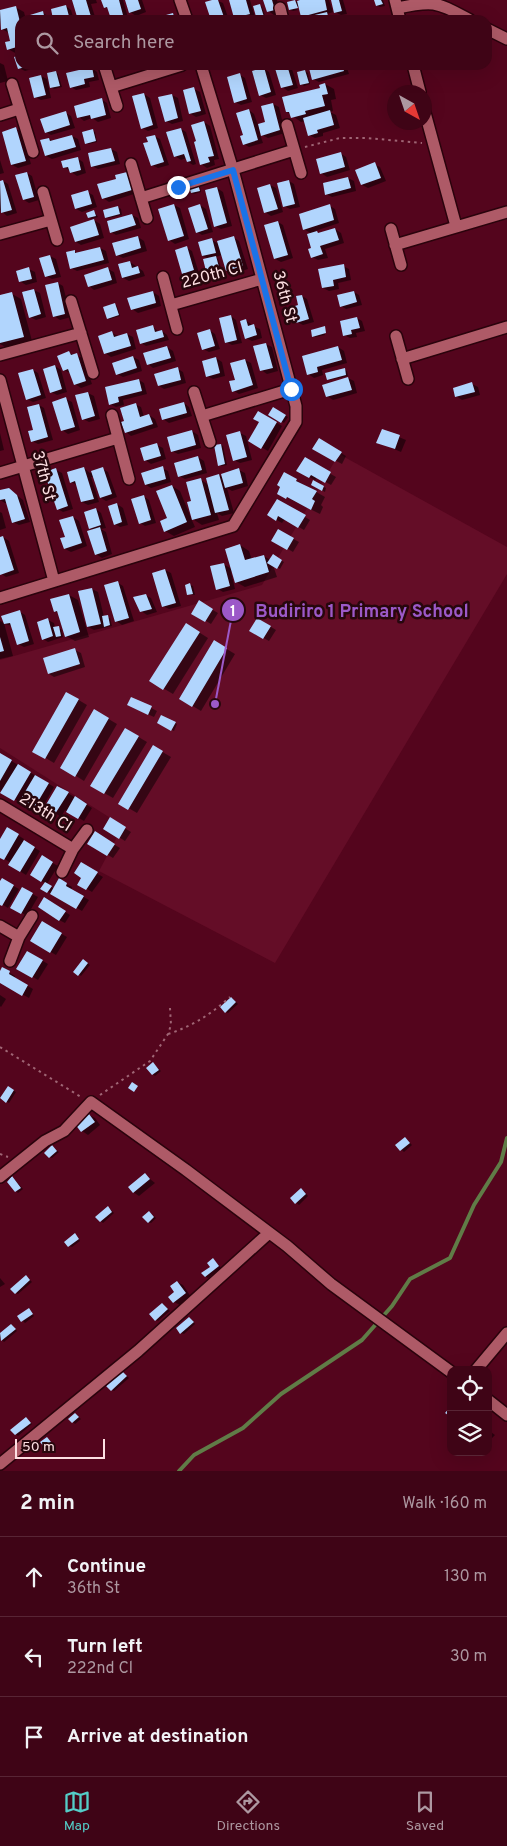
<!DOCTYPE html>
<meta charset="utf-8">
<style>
body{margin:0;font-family:Overpass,sans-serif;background:#4a1223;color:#f1f3f6}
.controls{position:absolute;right:15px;bottom:15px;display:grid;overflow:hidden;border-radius:10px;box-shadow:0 5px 20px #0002}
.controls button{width:45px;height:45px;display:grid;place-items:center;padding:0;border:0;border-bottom:1px solid #582535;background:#3f0416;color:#f1f3f6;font:25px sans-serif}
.compass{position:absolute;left:387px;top:85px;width:45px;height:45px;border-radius:50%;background:#3f0416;box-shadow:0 5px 20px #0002;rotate:140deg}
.scale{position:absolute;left:15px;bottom:12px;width:90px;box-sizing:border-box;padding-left:5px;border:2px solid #fde0e3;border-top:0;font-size:14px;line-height:18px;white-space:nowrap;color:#fde0e3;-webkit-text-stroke:4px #27070d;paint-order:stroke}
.stop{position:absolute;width:15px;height:15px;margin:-11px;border:4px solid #1a73e8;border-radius:50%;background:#fff}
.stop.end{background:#1a73e8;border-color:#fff;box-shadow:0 1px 5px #0008}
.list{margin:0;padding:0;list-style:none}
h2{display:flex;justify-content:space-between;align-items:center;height:65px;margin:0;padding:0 20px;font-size:21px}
h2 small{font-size:16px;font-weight:400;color:#ad98a1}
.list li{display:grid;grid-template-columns:32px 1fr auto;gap:15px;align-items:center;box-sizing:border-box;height:80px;padding:0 20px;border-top:1px solid #582535}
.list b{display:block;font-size:19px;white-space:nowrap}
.list p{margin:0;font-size:16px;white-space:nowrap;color:#ad98a1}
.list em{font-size:16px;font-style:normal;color:#ad98a1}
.icon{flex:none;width:28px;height:28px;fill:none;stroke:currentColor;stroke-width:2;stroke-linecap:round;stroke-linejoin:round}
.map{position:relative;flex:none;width:507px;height:1471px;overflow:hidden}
.search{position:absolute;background:#3f0416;box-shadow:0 5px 20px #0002;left:15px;right:15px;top:15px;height:55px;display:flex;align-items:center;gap:12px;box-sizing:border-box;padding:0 18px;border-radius:15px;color:#ad98a1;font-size:19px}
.sheet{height:305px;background:#3f0416}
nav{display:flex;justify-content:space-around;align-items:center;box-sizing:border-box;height:70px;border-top:1px solid #582535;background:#3f0416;font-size:14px;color:#ad98a1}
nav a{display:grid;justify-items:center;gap:2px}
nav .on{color:#54cdc8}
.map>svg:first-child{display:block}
.built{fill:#640d27}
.shadow{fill:#0007}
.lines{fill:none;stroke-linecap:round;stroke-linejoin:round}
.stream{stroke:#607c47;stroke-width:4}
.building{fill:#b1d5fd}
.minor-casing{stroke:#2a030c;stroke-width:14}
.path{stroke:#9f6675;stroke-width:2;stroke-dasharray:2.5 4;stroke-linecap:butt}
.minor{stroke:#ae5a67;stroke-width:11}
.route{stroke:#1a73e8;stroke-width:6}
.labels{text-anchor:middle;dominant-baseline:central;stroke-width:5;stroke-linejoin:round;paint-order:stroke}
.street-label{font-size:16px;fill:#fde0e3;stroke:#27070d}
.leader{fill:none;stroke:#9c59c8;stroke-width:2}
.callout-dot{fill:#9c59c8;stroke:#27070d;stroke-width:2}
.mark-label{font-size:15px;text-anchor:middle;font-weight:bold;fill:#fff}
.callout-label{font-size:18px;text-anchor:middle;font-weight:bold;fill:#9c59c8;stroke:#27070d;stroke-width:5;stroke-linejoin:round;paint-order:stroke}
</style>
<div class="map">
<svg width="507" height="1471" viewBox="0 0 507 1471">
<rect width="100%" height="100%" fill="#54051d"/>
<path class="built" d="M339,454L507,547V574L275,963L99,871L123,826L0,748V660L262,585Z"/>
<path class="shadow" d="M74,0H96L97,3L91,4L96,20H80Z
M103,0H123L128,18L121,20L112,18L109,9L105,7Z
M126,0H142L146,12L136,16L130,12Z
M216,0L223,3L229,20H213Z
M230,0H250L255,17L244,20L235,18Z
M265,0H277L280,13L274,15L268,11Z
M307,0H329L333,12L327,14L332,17L333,20H301L307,18L302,16L301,8L293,4L292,6L298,10L293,11L290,10L288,3Z
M332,0H343L347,14L341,15L335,12Z
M376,0H383L385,6L380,7L377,6Z
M260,5L262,7L266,18L261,20L258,19Z
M66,6L71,10L74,20H58L54,18Z
M15,7L24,12L26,20H20V53L17,54L8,49L11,42L9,33L2,29L0,21V11Z
M43,13L48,16L49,20H32Z
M173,14L179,20H161Z
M20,56V65H47L25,71L19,68Z
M0,63L4,65L8,81L0,83Z
M277,65L291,66L298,88L288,91L282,87Z
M325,65H346L349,74L319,82L313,79Z
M92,68L97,72L99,80L89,82L90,87L76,90L71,87Z
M263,68L269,72L276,95L266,98L260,95Z
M305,71L308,73L310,84L304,86L301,84Z
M56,72L58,74L62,87L54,89L52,88Z
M240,75L245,78L252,102L241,105L235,102Z
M41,76L47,79L51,98L41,100L35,97Z
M325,84L334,89L336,99L331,100L333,111L330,112L336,115L340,128L323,133V136L315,138L309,135L305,121L301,122L287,112L321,89Z
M194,89L200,92L206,114L196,117L191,114L184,91Z
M144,94L150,98L158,128L148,131L142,128Z
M172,95L178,98L183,121L172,124L166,121Z
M101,99L107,103L111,118L98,122L92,118L84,121L79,117Z
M273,104L279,107L285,133L268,138L260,134L263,143L249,147L244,144L249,110L254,114L258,125L266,123Z
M66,113L71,116L75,128L51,135L46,132Z
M204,122L210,126L219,159L214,160L215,165L207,168L201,164L197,142Z
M16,129L22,132L31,164L18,168L12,165Z
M181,129L186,132L196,164L193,165L188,162L187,158L181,160L175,156Z
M92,130L95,132L97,142L89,144L86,143Z
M72,136L78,139L81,150L52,159L46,156L49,139L53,141Z
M154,136L160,139L169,165L158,168L152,165Z
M111,149L117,152L120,164L98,169L92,166Z
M340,153L346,157L350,170L327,177L321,173Z
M77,158L83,162L86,173L77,176L64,167Z
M0,160L4,173L0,174Z
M374,164L380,167L386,181L368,188L362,185Z
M27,173L32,176L39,200L29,203L24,200Z
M127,173L132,176L137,193L109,202L103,198L118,180Z
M348,178L354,181L356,191L332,197L326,194Z
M3,181L8,184L17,213L7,216L0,210V182Z
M289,181L294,184L300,207L290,209L284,206Z
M198,185L200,186L201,192L194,194L192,193Z
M270,185L276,188L283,212L271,216L265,212Z
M217,188L223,192L232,226L221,229L215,226Z
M87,192L93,195L97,207L82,212L76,209Z
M174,205L180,208L189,239L175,244L169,240Z
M200,205L206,209L213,232L202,235L197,232Z
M330,206L335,209L339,223L315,231L320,234L335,229L341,233L344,243L325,249L328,258L318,260L312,257V234L304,229Z
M118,207L121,209L122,215L109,218L106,217Z
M94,211L98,217L91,219L89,217Z
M132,215L138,218L141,228L116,235L111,232Z
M94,220L100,224L104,238L81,245L76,242Z
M278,222L283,225L293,258L281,262L275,259Z
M138,237L144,241L147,251L123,258L117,255Z
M233,237L239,241L248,269L233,274L227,270L222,255L216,257L218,259L221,268L210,271L207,270L209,259L203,256L212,240L217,243Z
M100,248L106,251L109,263L77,271L71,268L74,251L79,254Z
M187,248L192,251L199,273L188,276L183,273Z
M50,256L56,259L61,277L52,279L46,276Z
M130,262L143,271L145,276L129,281L123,278Z
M343,266L349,269L351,280L338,283L339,289L329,291L323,288Z
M29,269L35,272L37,282L26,285L21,282L18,272Z
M108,269L114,272L117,283L94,290L89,286Z
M58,283L63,286L71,317L60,320L54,316Z
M34,290L40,293L46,317L36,320L30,317Z
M153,292L159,296L161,306L138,313L132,309Z
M354,292L359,295L362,305L346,309L341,306Z
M12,294L21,299L32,341L7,348L0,344V297Z
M302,296L307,299L314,322L303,325L297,322Z
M115,304L117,306L120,316L110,319L108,318Z
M231,316L236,320L242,343L232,345L226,342Z
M357,318L362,321L365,331L356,333L357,337L350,338L344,335Z
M245,320L251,324L252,326L260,329L262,338L252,341L246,338Z
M153,327L159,332L162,331L167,335L169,340L146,346L141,343Z
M324,328L325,335L316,337L313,336Z
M209,330L215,334L220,349L209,352L203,349Z
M112,333L118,336L127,334L133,337L136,349L111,357L105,353Z
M266,344L272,347L278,371L267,374L261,370Z
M167,347L173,351L176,361L153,368L148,364Z
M338,347L344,351L347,363L322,370L323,375L314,378L308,374Z
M69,353L83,358L92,384L81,388L75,384L70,373L64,370Z
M133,357L139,360L142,371L123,377L117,374Z
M216,358L222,362L225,376L213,379L207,376Z
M245,360L251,363L258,388L239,394L234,391Z
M55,366L61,370L67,392L57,395L51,392Z
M178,369L183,372L186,383L164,389L159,386Z
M33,370L38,373L46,398L33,402L27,399Z
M345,370L347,371L348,376L330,380L328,379Z
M348,378L354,381L357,393L333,400L327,396Z
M139,380L144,383L147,394L123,400L124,405L116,407L110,404L106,388Z
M472,384L478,387L480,395L462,400L456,396Z
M88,393L94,396L100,419L89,422L83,419Z
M66,399L72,402L80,430L68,434L62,430Z
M184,403L189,407L192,416L169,423L163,419Z
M135,404L141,407L144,417L149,415L155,419L158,427L131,436L126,432V421Z
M39,405L44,408L53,440L38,444L32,441Z
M273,408L288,417L284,423L270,414Z
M259,412L282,426L268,451L249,440L260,422Z
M382,430L406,440L401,452L378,442Z
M192,431L198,435L201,448L178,454L172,451Z
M0,433L4,450L0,451Z
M240,433L246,436L252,460L240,463L234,460Z
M319,440L346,456L342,464L314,449Z
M157,445L163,448L166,459L151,464L145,460Z
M221,445L223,446L227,465L222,466L220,465Z
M198,457L204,461L207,473L185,479L179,476Z
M305,459L336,477L331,485L317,477L314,482L326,488L325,492L312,485L315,480L298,471Z
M84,468L90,473L103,469L108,472L117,497L106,501L101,498L94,477H91L99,502L88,505L82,502L77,485L71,482Z
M162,468L168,471L171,482L151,488L146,485Z
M56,470L62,473L73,509L63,512L58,509Z
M239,470L245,473L248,486L232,491L227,488L234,513L222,516L217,513L219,520L202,525L191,518L195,527L174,536L165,531L169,519L172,486L180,491L191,518L193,517L201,480L209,485L219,475L224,478Z
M285,474L325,497L321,505L323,507L320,514L278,493Z
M9,489L23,500L30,522L19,525L13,522L7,503H5L0,500V492Z
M143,496L149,500L156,523L145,526L140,523Z
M277,500L310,520L304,530L285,519L282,523L268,515Z
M117,504L123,508L128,525L120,527L115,524Z
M96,509L101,513L106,528L101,529L106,532L112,554L102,558L96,554L94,530L90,528Z
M0,512L2,513L6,528L0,530Z
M73,517L79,521L87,546L71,552L65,549L66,537Z
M279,531L299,542L293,552L273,540Z
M3,537L9,541L19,573L6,577L0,573V538Z
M240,545L249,551L252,560L263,556L271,560L273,556L284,562L280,569L273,565L277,577L245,587L236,582L233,572H231L235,589L223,592L218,589L223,564L232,569Z
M165,570L171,573L181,606L169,609L163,606Z
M118,583L123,586L134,621L122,625L116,621Z
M190,585L193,586L195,595L188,594Z
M92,589L98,592L104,617L110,618L112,626L94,630L88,627Z
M69,595L78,600L89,637L75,641L66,636L59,614L55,611Z
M145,595L151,598L157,612L147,615L141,611Z
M199,602L218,613L211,624L193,613Z
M20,612L25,615L34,644L24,647L18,644L12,626L5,624Z
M258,619L276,630L269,641L251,631Z
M48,620L54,623L55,628L61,629L63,637L48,642L43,639Z
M0,621L4,623L13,656L0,659Z
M186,624L208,638L173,694L151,681Z
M215,642L235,654L201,711L181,699Z
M75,650L81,653L85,667L54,677L49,674Z
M67,693L87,705L54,763L34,751Z
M132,698L157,711L154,717L134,708Z
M95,711L117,724L84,781L62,767Z
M162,716L177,724L174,731L158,723Z
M125,729L147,742L113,798L92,786Z
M154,747L171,757L137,813L120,803Z
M0,754L54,787L40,812L2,793L3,791L0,790Z
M58,787L92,808L84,821L65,810L61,817L46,807Z
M110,819L131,832L125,841L104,828Z
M8,829L24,839L23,841L40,851L26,875L10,865L11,863L0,856V842Z
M95,833L120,848L113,858L89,843Z
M42,857L58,866L47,884L54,889L59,880L72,887L71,890L89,900L82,911L42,888L45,883L31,875Z
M81,864L103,877L92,892L79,884L83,877Z
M2,880L19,889L8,908L0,903V883Z
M23,889L38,897L27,916L12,907Z
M50,902L70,915L65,923L59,920Z
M42,923L67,937L56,955L31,941Z
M28,952L48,964L38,980L18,968Z
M83,960L90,965L81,976L75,972Z
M3,969L15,976L14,978L33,989L29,998L0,982V973Z
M0,995L6,999L1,1007L0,1006Z
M232,998L238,1004L228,1013L226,1012Z
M153,1064L161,1071L155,1076L153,1074Z
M8,1088L16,1092L9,1103L1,1098Z
M89,1115L95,1118L100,1125L88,1135L82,1131Z
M407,1140L412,1145L404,1152L397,1145Z
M52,1147L59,1152L52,1158L50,1157Z
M145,1175L155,1183L139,1196L133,1192Z
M13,1178L23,1189L18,1193L16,1191Z
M304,1191L308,1196L299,1205L292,1199Z
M108,1207L114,1213L103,1223L97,1217Z
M149,1212L156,1218L151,1223L148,1222Z
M77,1236L80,1241L72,1247L69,1246Z
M213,1259L221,1268L208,1278L205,1276L212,1267Z
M0,1278L5,1284L0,1287Z
M28,1278L32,1282L18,1294L16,1293Z
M177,1282L183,1285L191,1297L180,1305L174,1302L170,1297L176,1292Z
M163,1304L170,1311L158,1321L156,1320Z
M29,1310L34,1316L25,1323L19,1317Z
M192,1320L195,1324L184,1334L181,1333Z
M11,1325L17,1331L4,1342L0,1338V1335Z
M122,1372L129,1378L114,1391L112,1390Z
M75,1414L81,1419L75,1424L73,1422Z
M28,1420L32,1424L18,1436L16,1434Z
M488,1430L495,1435L488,1442Z
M49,1440L52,1444L47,1448L42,1443Z"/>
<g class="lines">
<path class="stream" d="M179,1471L194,1455L243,1428L281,1394L362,1340L392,1306L410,1279L450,1258L474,1205L501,1162L507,1138"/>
</g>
<path class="building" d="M72,0H86L92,20H78Z
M101,0H119L123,15L111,19L107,7L104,8Z
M125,0H138L141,9L129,13Z
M212,0H218L225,20H211L205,2Z
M229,0H246L250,14L234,18Z
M263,0H272L275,10L267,12Z
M295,0L298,8L289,10L287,2Z
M300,0H325L327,10L301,17L297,1Z
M331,0H339L342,11L334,13Z
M374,0H381L383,4L376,6Z
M260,4L264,17L257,20L253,6Z
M66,5L70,20H57L56,17L53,19L51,9Z
M16,6L20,22V46L7,50L5,42L10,41L7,28L1,30L0,10Z
M43,11L45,20H31L30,15Z
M327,12L329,20H298V19Z
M173,13L175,20H160L159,17Z
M20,55V65L29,66L18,69L14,57Z
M274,65H287L293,85L281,88Z
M321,65H342L344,71L312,80L309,68Z
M92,67L94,77L84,79L85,84L70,88L66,73Z
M264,67L271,92L259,96L252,71Z
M305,70L309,83L300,85L297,72Z
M56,71L60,86L50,88L47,73Z
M240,73L247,99L234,103L227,77Z
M41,75L46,95L34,98L29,78Z
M325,83L328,94L322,95L325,106L305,111L306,114L291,118L289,112H286L282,97L320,88L319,85Z
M194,87L201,111L189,114L183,90Z
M144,93L153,125L141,129L132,96Z
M172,94L178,118L165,122L158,97Z
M102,98L106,115L91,119L90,115L77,118L74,106Z
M273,103L280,130L261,136L258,124L265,122L261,106Z
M249,109L258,140L243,145L240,136L243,135L236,113Z
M330,110L334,125L317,130L318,133L308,136L303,118Z
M66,111L70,125L45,133L40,119Z
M204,121L214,156L208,157L210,162L200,165L194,142L196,141L191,125Z
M16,127L26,161L11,165L2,132Z
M181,128L191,161L187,162L184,154L174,157L166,132Z
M93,129L96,141L85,144L82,132Z
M72,135L76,147L45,156L40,140L49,138L50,141Z
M155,135L164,162L151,166L143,143L148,142L146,137Z
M111,148L115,161L91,167L88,153Z
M341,152L345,167L320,174L316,159Z
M78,157L81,170L70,173L68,167L63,168L61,161Z
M375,162L381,178L361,185L355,170Z
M27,172L34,197L23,200L15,175Z
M127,172L132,190L102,199L97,184L116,179L115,175Z
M348,177L351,188L325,195L323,183Z
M3,180L12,210L1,213L0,181Z
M289,180L295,204L283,207L277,183Z
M198,184L200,191L191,193L189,186Z
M270,184L278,209L264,213L257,188Z
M217,187L227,223L214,227L205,190Z
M88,190L92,204L75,209L71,195Z
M174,204L184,236L168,241L158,209Z
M200,204L208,229L196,233L188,208Z
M330,204L334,220L303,230L299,214Z
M118,206L120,214L105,218L103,210Z
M94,210L96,216L88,218L86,213Z
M132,214L136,225L110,233L107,221Z
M94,219L99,235L75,242L70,227Z
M278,221L288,255L274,259L264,225Z
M335,228L339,240L320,246L323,254L311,258L308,249L311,248L307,234L317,231L318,233Z
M138,236L141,248L116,256L112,243Z
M234,236L243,266L226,271L217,241Z
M212,238L216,253L202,256L198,242Z
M187,246L194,270L182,274L175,250Z
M100,247L104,260L70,269L66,252L75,250V253Z
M50,255L56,274L45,277L39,258Z
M216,256L219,267L206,271L203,259Z
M130,261L132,268L138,266L140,273L122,278L118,264Z
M344,264L346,277L333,280L334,286L322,288L318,269Z
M29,267L32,279L19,282L16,271Z
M108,267L112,280L88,287L84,275Z
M58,282L65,314L53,317L45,285Z
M34,289L41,314L29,318L22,292Z
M153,291L156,303L131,310L127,298Z
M354,291L357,302L340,307L337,295Z
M12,292L24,337L0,343V295Z
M302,295L309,319L296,323L292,307L298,305L296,296Z
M115,303L119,315L107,319L103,307Z
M231,315L237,340L225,343L219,318Z
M357,317L360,328L351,330L352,334L343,336L340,321Z
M246,319L248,326L254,324L257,335L245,339L240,321Z
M153,325L155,332L162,330L164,337L140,344L136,330Z
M325,326L326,333L312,337L311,330Z
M210,329L215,346L202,350L197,333Z
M112,331L114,337L127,333L131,346L104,354L98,336Z
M266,343L273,368L260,371L253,346Z
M167,346L171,358L147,365L143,353Z
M338,346L342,360L317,367L318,372L307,375L302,356Z
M69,351L71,355L77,353L86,381L74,385L68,369L63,371L57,356Z
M133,356L137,368L116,375L112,363Z
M216,357L220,373L206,377L202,361Z
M245,359L253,385L232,392L229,381L235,380L230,363Z
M55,365L62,389L50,393L43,369Z
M178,367L181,380L158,386L154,374Z
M345,368L346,375L327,380L325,373Z
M33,369L41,395L26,400L18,373Z
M348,377L352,390L326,397L322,385Z
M139,379L142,391L118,397L119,402L109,405L105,387Z
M472,382L475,392L455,397L453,388Z
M88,392L95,416L82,420L75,395Z
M66,397L75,427L61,431L52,402Z
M184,402L187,413L162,420L159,409Z
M136,403L140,417L149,414L153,424L125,433L121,422L124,421L120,408Z
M39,404L48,437L31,442L28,431L33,430L27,407Z
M273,407L286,415L281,423L268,415Z
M258,411L277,422L261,449L248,441L259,422L253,419Z
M382,429L400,435L395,449L376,443Z
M192,430L196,445L171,452L167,437Z
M240,431L247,457L233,461L226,435Z
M319,438L342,452L335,462L312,449Z
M157,443L161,456L144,461L140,448Z
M221,444L225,464L218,466L214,445Z
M198,456L202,470L178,477L174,463Z
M305,457L331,472L325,483L311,475L309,478L296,471Z
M163,466L166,479L145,485L141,473Z
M84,467L94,499L81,502L75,481L70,483L67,472Z
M103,467L112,494L100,498L91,471Z
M56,468L68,506L57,510L44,472Z
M239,468L243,483L225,488L221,474Z
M284,472L297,479L296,481L317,491L312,499L315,501L311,510L287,497L286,499L277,494L280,487L277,485Z
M219,474L229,510L215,513L206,478Z
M201,478L211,515L192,520L187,502L191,501L186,482Z
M313,480L324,486L322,491L311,485Z
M172,485L187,522L164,532L160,521L167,518L156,491Z
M9,488L17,495L25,519L12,523L5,499L0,500V490Z
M144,495L151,520L139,524L131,499Z
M277,499L306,515L298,528L278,516L276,521L267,515Z
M117,503L122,522L114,525L108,506Z
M96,508L101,525L89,529L84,512Z
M73,516L82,543L64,549L60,538L65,537L59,520Z
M100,527L107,551L95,555L87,531Z
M278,529L294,538L287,550L271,541Z
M3,536L14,570L0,575V537Z
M240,544L245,560L264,555L269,572L235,583L225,549Z
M273,554L282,560L277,569L267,563Z
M224,563L230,586L216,590L210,566Z
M165,569L176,603L162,607L152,573Z
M118,581L129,618L115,622L104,585Z
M190,583L193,594L187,595L185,585Z
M92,588L101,624L87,627L78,591Z
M69,594L80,632L65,637L57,611L54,612L50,599Z
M146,594L152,609L140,612L133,597Z
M199,600L213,609L205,622L191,614Z
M20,610L29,641L17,645L10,623L4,624L1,616Z
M108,615L110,625L104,627L102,616Z
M48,618L53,636L42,640L37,622Z
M257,618L271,626L263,639L249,631Z
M186,623L200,632L163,690L149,681Z
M59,626L61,636L56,637L53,627Z
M0,637L4,651L0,652Z
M214,640L227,648L192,707L179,699Z
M75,648L80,664L48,674L43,658Z
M66,692L79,699L45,759L32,752Z
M131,697L152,706L148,715L127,705Z
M94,709L109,718L75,777L60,768Z
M161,715L176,722L171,731L157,723Z
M125,728L139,736L104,794L90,786Z
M153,745L163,751L128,810L118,804Z
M0,753L12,760L0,781Z
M18,764L31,772L14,801L0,793Z
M35,775L49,783L33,810L19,802Z
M57,786L69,792L55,814L44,808Z
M75,796L87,804L78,819L66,812Z
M110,817L126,827L119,839L103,829Z
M7,827L19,834L4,860L0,858V839Z
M95,831L115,844L107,856L87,844Z
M24,840L35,847L20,872L8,865Z
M42,855L53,862L41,882L30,875Z
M81,862L98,872L86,890L77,885L81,878L74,873Z
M2,878L14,885L2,906L0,905V881Z
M59,878L67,883L66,886L84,896L76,909L50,894Z
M45,882L52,886L47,893L40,889Z
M22,887L33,893L21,914L10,908Z
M44,897L66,911L59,921L38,907Z
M42,921L62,933L50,953L30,941Z
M27,951L43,960L32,978L16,969Z
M83,959L88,963L78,976L73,972Z
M2,967L10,971L9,974L28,985L22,996L0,983V971Z
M231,997L236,1002L225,1013L220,1007Z
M153,1062L159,1070L152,1075L146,1068Z
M132,1082L138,1086L134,1092L128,1088Z
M8,1086L14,1090L6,1103L0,1098Z
M89,1114L95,1122L81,1132L75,1124Z
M405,1137L410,1143L400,1151L395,1145Z
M52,1145L57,1151L49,1158L44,1153Z
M145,1173L150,1179L133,1193L128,1187Z
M12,1176L21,1188L15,1192L7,1182Z
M301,1188L306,1194L295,1204L290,1198Z
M108,1206L112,1212L100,1222L95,1217Z
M149,1211L154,1217L148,1223L142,1217Z
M75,1233L79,1239L68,1247L64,1242Z
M213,1258L219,1266L205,1277L201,1273L210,1267L207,1263Z
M26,1275L30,1280L15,1294L10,1289Z
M177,1281L186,1293L173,1303L168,1297L174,1292L170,1286Z
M162,1303L168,1309L155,1321L149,1314Z
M29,1308L33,1314L21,1322L17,1316Z
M189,1317L194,1322L180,1334L176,1328Z
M11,1324L16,1329L1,1341L0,1333Z
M122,1371L127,1376L111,1391L106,1386Z
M451,1406V1417L445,1413Z
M75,1413L79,1417L72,1423L68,1419Z
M26,1417L31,1423L15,1435L10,1430Z
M47,1437L51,1442L44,1447L40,1442Z"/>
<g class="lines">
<g class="minor-casing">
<path id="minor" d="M180,0L187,20
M395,0L400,20
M280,8L283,20
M397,8C435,0 436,2 470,20
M487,29L507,39
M104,65L117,106
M413,65L420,92
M12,84L33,152
M111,87L182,65
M424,109L456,226
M0,115L19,109
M287,125L301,173
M131,164L147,218
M43,192L57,240
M141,198L294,150
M391,229L401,265
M0,234L51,220
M395,245L507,212
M163,277L177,329
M71,301L93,373
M171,305L262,279
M396,336L408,379
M0,355L81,333
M402,359L507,327
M0,380L54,581
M194,392L210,442
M112,415L129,479
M202,416L291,389
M0,473L118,438
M0,598L233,526L296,422V406L233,170L201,65
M0,805L73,849L62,872
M73,849L87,830
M0,926L19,937L32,916
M10,961L19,937
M0,1177L45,1141L64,1131L91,1102L186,1170L287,1246L331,1284L451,1372
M476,1370L507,1333
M488,1400L507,1415
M0,1464L138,1351L269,1233"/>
</g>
<path class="path" d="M305,147L340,138H367L422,143
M168,1034C193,1026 211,1014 230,997
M0,1047L81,1097
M100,1095L150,1061L168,1034L171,1025L170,1008
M0,1154L8,1157"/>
<use href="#minor" class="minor"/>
</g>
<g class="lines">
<path class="route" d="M178,187L233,170L291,389"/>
</g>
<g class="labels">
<g class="street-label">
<text transform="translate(212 276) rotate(-15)">220th Cl</text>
<text transform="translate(284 297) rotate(75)">36th St</text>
<text transform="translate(43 476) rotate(75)">37th St</text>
<text transform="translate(45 813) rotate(32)">213th Cl</text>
</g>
</g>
<path class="leader" d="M215 704L233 610"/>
<g class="callout-dot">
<circle cx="215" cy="704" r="5"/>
<circle cx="233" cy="610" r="12"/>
</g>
<g class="mark-label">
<text x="233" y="616">1</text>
</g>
<g class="callout-label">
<text x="362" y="617">Budiriro 1 Primary School</text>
</g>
</svg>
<div class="controls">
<button><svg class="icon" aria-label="locate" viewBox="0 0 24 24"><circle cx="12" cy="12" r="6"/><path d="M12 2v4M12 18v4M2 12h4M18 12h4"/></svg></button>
<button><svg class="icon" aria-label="layers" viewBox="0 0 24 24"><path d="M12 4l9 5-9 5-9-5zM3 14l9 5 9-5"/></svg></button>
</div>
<svg class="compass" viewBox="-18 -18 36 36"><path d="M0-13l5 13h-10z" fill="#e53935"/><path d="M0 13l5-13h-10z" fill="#ad98a1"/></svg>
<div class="scale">50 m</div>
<div class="stop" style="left:291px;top:389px"></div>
<div class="stop end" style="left:178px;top:187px"></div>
<div class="search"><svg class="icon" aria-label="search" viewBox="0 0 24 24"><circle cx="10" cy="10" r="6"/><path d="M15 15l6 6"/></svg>Search here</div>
</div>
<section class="sheet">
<h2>2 min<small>Walk · 160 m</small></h2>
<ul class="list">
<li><svg class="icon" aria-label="ahead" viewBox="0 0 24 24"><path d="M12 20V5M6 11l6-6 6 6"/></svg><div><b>Continue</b><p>36th St</p></div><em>130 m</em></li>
<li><svg class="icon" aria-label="left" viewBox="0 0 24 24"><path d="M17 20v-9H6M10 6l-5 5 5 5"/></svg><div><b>Turn left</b><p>222nd Cl</p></div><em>30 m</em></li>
<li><svg class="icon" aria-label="arrive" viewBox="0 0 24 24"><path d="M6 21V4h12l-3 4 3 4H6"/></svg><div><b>Arrive at destination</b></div></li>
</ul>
</section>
<nav>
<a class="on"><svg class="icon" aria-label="map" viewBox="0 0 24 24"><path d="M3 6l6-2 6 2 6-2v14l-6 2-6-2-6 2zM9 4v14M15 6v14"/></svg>Map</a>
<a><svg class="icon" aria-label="directions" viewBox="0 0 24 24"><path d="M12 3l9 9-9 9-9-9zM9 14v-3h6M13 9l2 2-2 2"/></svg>Directions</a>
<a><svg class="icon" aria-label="saved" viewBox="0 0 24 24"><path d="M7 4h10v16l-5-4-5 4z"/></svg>Saved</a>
</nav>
